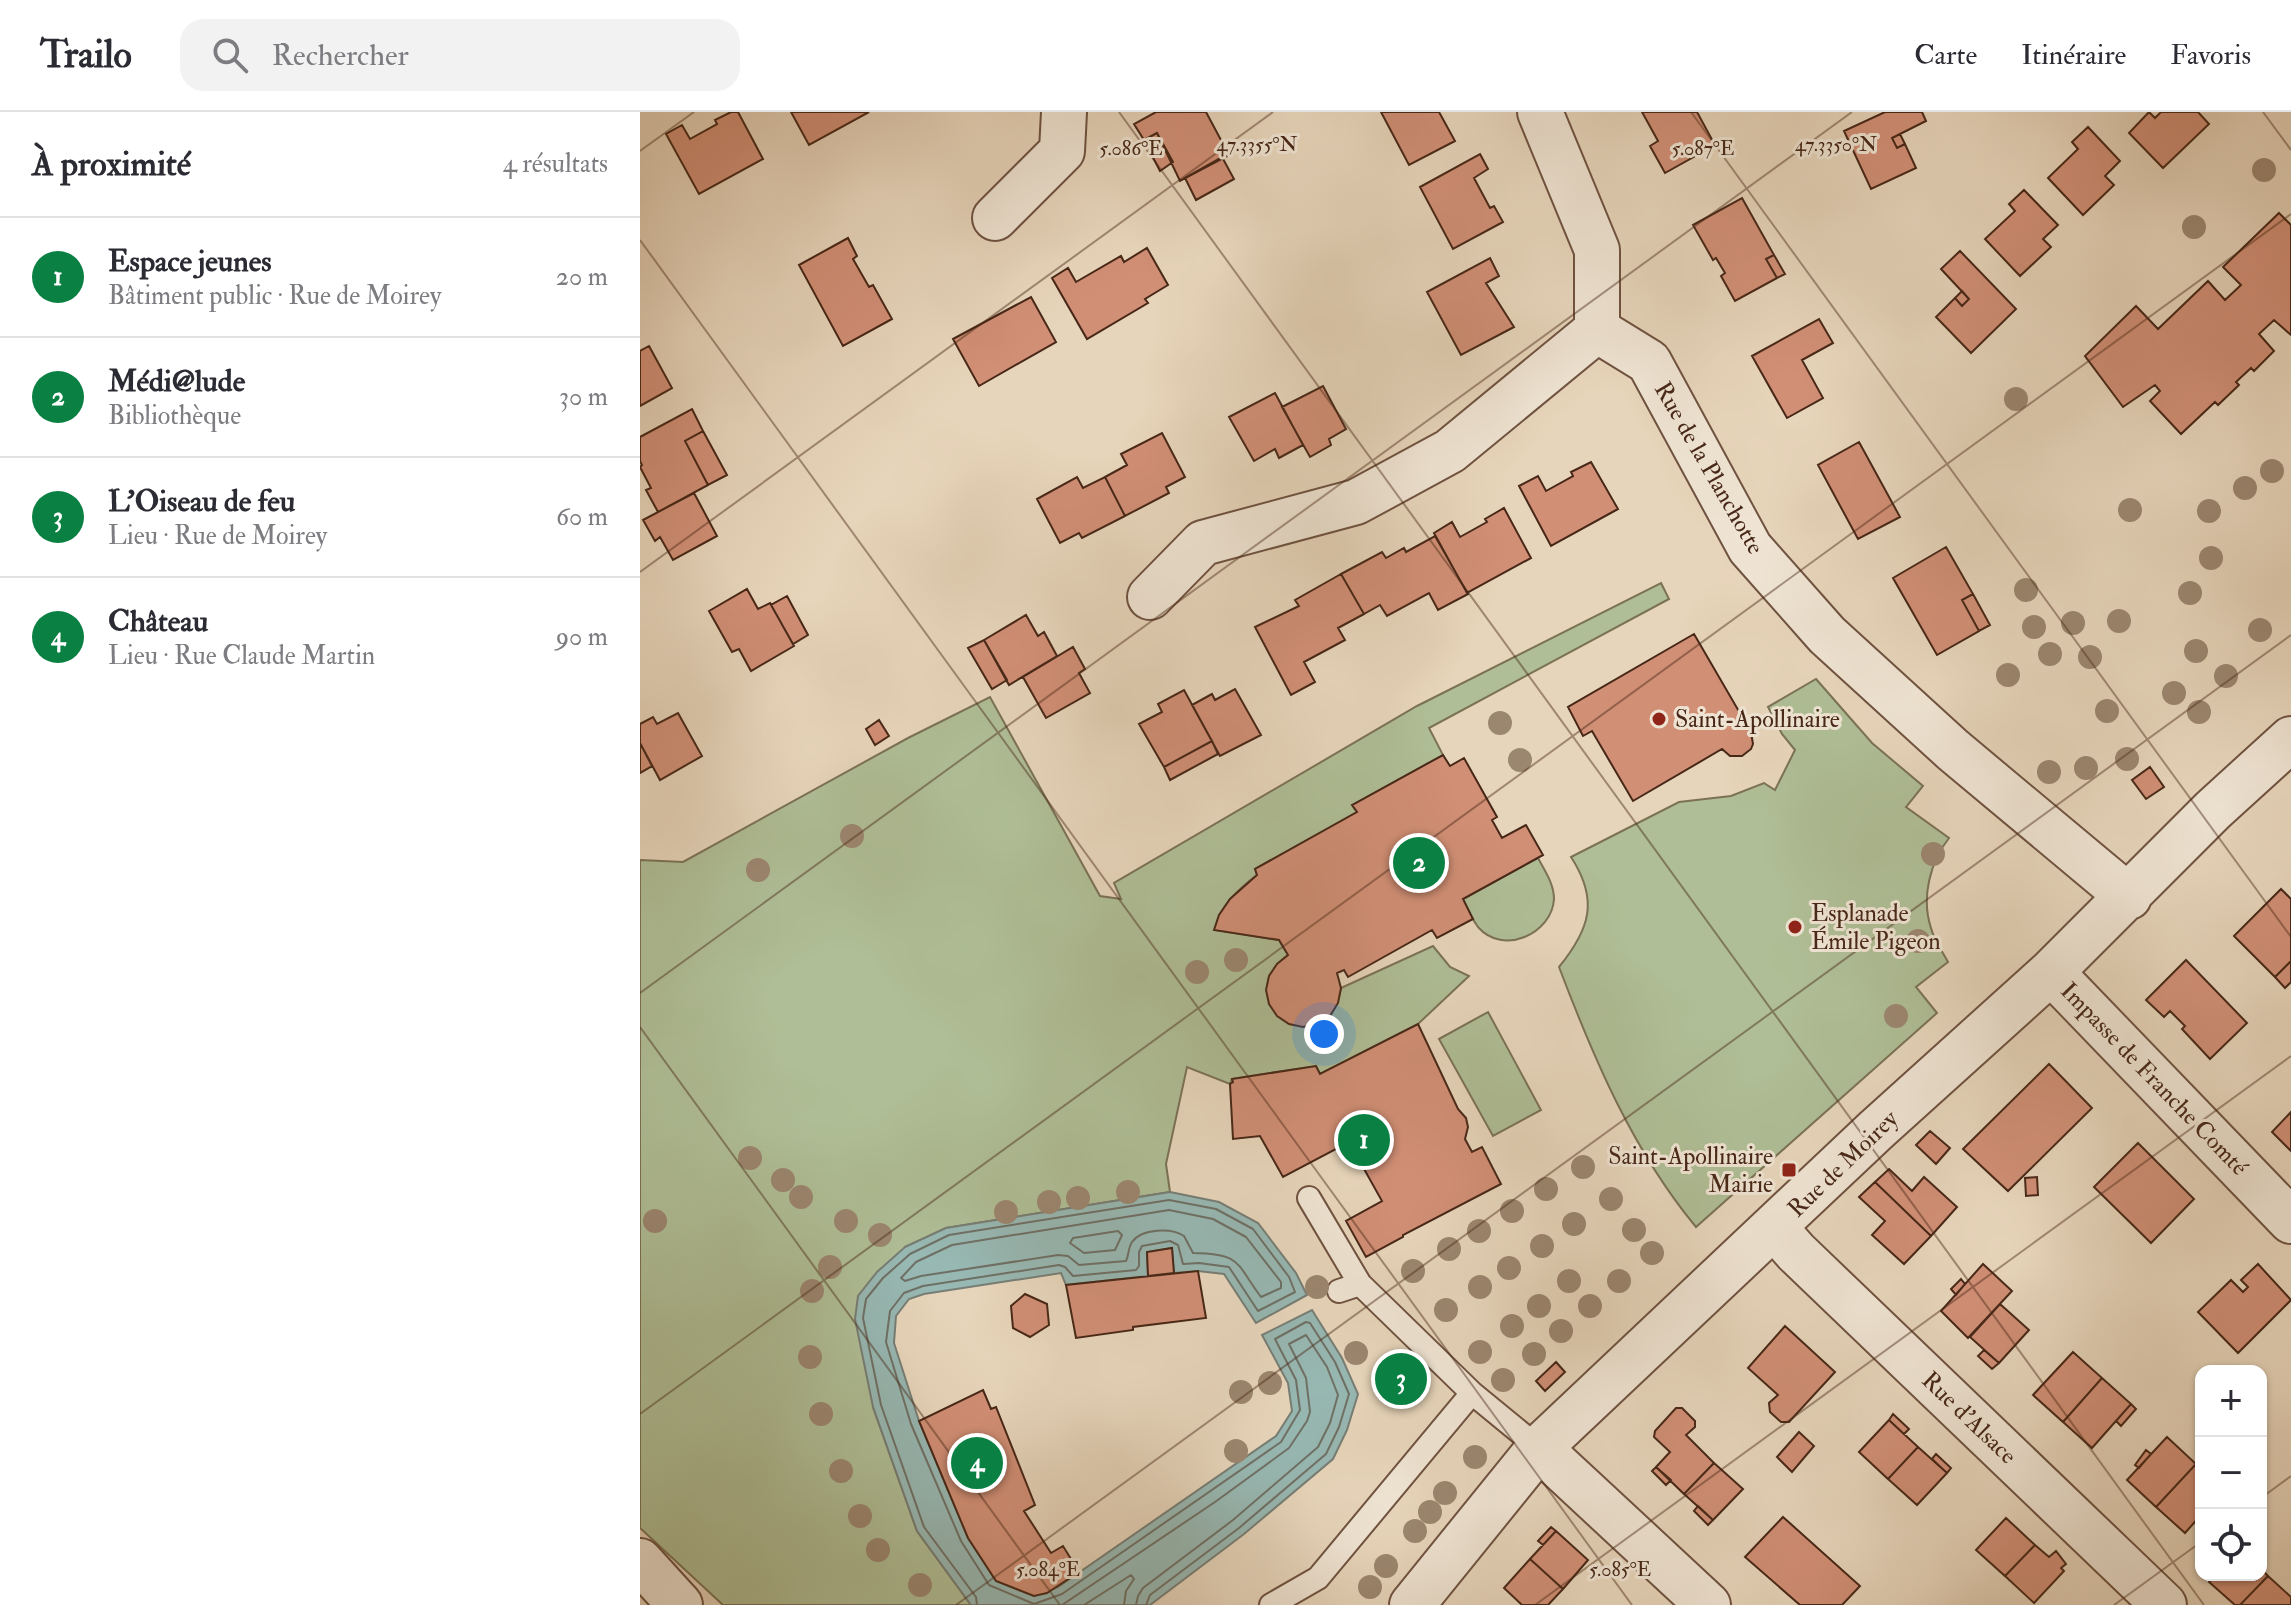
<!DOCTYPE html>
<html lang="fr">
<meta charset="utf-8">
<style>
body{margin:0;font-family:"IM FELL Double Pica",serif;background:#f2f2f3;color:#2b2b33}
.controls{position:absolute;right:24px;bottom:24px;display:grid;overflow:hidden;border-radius:16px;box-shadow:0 2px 6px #0004}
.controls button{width:72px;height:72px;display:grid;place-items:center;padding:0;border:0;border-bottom:2px solid #e1e1e2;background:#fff;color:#2b2b33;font:40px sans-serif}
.you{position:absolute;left:684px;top:922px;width:28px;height:28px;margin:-20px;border:6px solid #fff;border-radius:50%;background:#1a73e8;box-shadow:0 0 0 12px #1a73e833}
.badge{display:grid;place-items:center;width:52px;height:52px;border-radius:50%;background:#0b8043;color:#fff;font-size:26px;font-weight:700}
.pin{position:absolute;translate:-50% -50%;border:4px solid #fff;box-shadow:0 2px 8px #0006}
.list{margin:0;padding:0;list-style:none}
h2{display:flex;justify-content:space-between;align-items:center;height:104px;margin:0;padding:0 32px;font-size:34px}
h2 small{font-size:26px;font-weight:400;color:#7c7c81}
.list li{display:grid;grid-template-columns:52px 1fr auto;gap:24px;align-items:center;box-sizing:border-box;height:120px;padding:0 32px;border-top:2px solid #e1e1e2}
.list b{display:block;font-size:30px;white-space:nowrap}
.list p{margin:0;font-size:26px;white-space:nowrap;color:#7c7c81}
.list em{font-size:26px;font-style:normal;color:#7c7c81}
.icon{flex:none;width:44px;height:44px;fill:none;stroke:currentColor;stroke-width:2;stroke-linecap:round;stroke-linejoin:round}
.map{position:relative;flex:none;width:1651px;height:1493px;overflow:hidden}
header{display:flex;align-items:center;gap:48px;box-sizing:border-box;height:112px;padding:0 40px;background:#fff;border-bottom:2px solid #e1e1e2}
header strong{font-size:38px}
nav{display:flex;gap:44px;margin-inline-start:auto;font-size:28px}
.search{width:560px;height:72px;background:#f2f2f3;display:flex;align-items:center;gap:20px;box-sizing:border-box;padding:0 28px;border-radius:24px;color:#7c7c81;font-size:30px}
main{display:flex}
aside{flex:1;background:#fff}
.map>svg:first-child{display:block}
.green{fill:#afbe96;stroke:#7b7256;stroke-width:2}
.water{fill:#97b8b3;stroke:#777e75;stroke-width:2}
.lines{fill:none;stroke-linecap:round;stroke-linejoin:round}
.shore{stroke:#6f7065;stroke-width:2}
.building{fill:#d18f76;stroke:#472717;stroke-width:2}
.service-casing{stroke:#6f5240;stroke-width:26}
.minor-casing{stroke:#6f5240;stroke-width:48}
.service{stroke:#efe4d3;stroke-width:22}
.minor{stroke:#efe4d3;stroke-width:44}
.tree{fill:#9b866f}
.ticks{fill:none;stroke:#472717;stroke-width:2;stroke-opacity:0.45}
.poi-dot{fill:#8f2418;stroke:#efe4d3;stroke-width:3}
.labels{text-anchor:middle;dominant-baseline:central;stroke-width:6;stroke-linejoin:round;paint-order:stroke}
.street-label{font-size:24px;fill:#472717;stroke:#efe4d3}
.poi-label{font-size:24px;fill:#472717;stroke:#efe4d3;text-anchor:start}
.ticks-label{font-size:20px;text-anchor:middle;fill:#472717;stroke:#efe4d3;stroke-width:6;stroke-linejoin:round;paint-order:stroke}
</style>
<header>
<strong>Trailo</strong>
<div class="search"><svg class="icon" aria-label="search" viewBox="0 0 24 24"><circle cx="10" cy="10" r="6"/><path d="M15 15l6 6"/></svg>Rechercher</div>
<nav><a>Carte</a><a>Itinéraire</a><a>Favoris</a></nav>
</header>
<main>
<aside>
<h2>À proximité<small>4 résultats</small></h2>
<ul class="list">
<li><span class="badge">1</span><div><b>Espace jeunes</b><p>Bâtiment public · Rue de Moirey</p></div><em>20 m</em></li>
<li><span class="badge">2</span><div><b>Médi@lude</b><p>Bibliothèque</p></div><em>30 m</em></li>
<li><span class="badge">3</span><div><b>L'Oiseau de feu</b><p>Lieu · Rue de Moirey</p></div><em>60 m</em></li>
<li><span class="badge">4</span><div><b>Château</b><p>Lieu · Rue Claude Martin</p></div><em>90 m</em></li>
</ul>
</aside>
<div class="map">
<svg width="1651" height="1493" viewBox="0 0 1651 1493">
<rect width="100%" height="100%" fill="#e7d5bb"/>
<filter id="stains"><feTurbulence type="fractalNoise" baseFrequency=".0025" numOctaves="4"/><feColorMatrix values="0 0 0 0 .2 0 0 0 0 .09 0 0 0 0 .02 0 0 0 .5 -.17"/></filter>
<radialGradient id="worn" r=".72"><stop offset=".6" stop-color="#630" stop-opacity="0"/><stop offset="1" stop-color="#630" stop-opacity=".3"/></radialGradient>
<path class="green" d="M1021,471L1029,487L789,616L803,643L713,693L717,700L615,757L617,763C598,777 580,794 575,818L639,828L648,843C584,890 687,957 701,876L793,834L810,855L829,864L778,912L680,962L676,954L592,967L590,972L547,955L526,1052L530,1080L306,1116L265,1135L233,1295L277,1419L331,1493H83L0,1416V748L43,750L268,626L350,585L460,784L481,787L474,771L777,594Z
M1176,567L1232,631L1283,674L1266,695L1309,726C1290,750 1281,786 1291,816C1294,828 1302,839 1308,850L1276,875L1297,901L1056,1115C993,1039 954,947 919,855C950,817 959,788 931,745L1039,690L1091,684L1124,671L1135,678L1155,638L1142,622L1128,595Z
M898,746C905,759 914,772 914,787C912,822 863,844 838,815C832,807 827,796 823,787Z
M848,900L901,998L853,1024L799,927Z"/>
<path class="water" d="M530,1080L579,1090L618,1111L656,1161L667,1183L616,1211L584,1162L558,1159L534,1161L532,1136L507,1140L508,1164L426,1173L421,1161L284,1182L269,1187L256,1204L254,1231L279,1309L328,1426L356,1469L394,1484L418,1475L636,1324L652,1299L648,1271L622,1223L672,1198L702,1246L718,1282L707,1318L693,1347L604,1422L510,1493H331L277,1419L233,1295L215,1207L218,1184L237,1160L265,1135L306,1116Z"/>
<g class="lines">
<path class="shore" d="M529,1098L573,1107L606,1125L641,1170V1176L621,1185C595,1150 602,1142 553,1141L544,1124C532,1116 502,1116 492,1130C488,1136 489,1143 486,1149L439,1153L428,1144L418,1143L281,1164L265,1169L261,1166L276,1150L312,1133Z
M478,1119L482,1123L475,1138L444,1141L430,1131L433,1126Z
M337,1493L336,1485L284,1415L241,1293L223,1206L226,1187L243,1166L270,1142L309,1123L529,1088L576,1097L613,1117L649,1165L655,1180L618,1199L589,1155L559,1151L543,1152L538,1133L530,1129L502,1134L499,1140V1154L496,1158L433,1164L425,1155L419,1153L283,1174L264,1181L250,1199L246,1230L271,1312L321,1429L349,1473L394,1492L422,1482L641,1330L660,1298L656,1268L635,1227L666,1210L670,1211L695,1250L709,1282L699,1315L686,1342L599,1416L510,1483L506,1493
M422,1493L575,1390L649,1336L667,1309L670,1300L666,1266L649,1232L666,1223L687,1255L698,1283L690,1311L678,1335L593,1408L503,1476L498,1484L496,1493
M444,1493L491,1463L494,1467L486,1479L484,1493"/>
</g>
<path class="building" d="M91,0H98L123,47L59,82L26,22L42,13L50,27L77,12L75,8Z
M151,0H229L169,33Z
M516,0H566L589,43L540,69L517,21L504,28L494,12Z
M741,0H799L815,29L769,53Z
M1002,0H1057L1075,33L1025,61L1010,34L1018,29Z
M1245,0H1282L1286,9L1252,26L1257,36L1265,32L1276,56L1231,77L1204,19Z
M1509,0L1515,6L1521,0H1558L1569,12L1523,56L1489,21Z
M1448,15L1480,49L1465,64L1474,73L1443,103L1408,66L1438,37L1432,30Z
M517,21L533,50L520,59L504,28Z
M1260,22L1265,32L1257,36L1252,26Z
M840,42L848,57L834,66L850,96L854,94L863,110L813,137L780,75Z
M582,45L594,67L556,88L545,66Z
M1384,78L1418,113L1403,127L1411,135L1380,164L1345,127L1375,99L1369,92Z
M1102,86L1134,143L1126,147L1137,166L1095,189L1081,164L1085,161L1076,146L1073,148L1053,113Z
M1639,101L1651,113V223L1634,208L1619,222L1634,239L1614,259L1611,256L1596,270L1599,273L1578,293L1575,290L1541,322L1510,289L1520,279L1515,273L1483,295L1445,244L1496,194L1518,217L1568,169L1585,188L1601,173L1583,155Z
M208,126L217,144L213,147L229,175L233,173L252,207L203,234L159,153Z
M507,136L528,173L505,187L508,191L447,227L412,166L428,156L436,170L481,144L484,150Z
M1320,139L1376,197L1331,241L1296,205L1315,186L1322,194L1329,187L1301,157Z
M1134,143L1145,162L1137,166L1126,147Z
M850,146L859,164L846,171L874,215L821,243L787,180Z
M1322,179L1329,187L1322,194L1315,186Z
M391,185L416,230L339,274L313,227Z
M1179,207L1193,231L1162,248L1183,286L1147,306L1112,244Z
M9,234L32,276L0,294V239Z
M683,274L706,317L689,327L691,333L670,345L642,295Z
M635,281L663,333L639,346L635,337L614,349L589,305Z
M52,297L63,319L45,329L68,373L18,400L6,378L11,376L0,355L2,353L0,349V325Z
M63,319L87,363L68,373L45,329Z
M522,321L545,365L526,375L529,381L485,404L465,365L487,353L481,342Z
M1219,330L1260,405L1218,427L1178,353Z
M951,350L978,397L911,434L879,374L898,364L906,379L933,364L931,360Z
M437,365L443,376L465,365L485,404L442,426L439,421L420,431L397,387Z
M54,381L77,424L33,448L20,425L15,429L3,408Z
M864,396L891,446L827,481L794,421L812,410L820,425L847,410L845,407Z
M795,424L828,482L798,498L789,481L747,504L740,493L724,502L701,462L742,440L746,446L764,436L766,440Z
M1306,435L1333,482L1322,488L1339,519L1297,543L1253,466Z
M701,462L724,502L698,516L705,528L664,550L675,570L651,583L615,515L659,494L655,488Z
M107,477L118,497L130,491L154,534L111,559L99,537L92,540L69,499Z
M1333,482L1350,513L1339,519L1322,488Z
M147,484L168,523L153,532L131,493Z
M386,503L398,524L404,520L417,544L369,573L344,528Z
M1054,522L1111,620L1113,632L1111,637L1102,644H1090L1082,637L993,689L952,619L943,624L928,595Z
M344,528L367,568L352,577L328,536Z
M433,535L445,557L439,561L450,581L406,606L383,565Z
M595,577L621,623L580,644L552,593L572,582L575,588Z
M544,578L572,629L524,655L499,612L522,600L518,592Z
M38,601L62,644L20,668L0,631V612L13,605L17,612Z
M239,608L249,624L235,633L226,617Z
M572,629L578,642L530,668L524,655Z
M0,631L12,654L0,661Z
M803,643L810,654L824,646L857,705L852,708L862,726L886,713L903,743L823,787L833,807L797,826L792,818L708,865L704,858L697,861L701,876L698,891L690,904L677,912L663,915L649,912L637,904L629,892L626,878L629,864L637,852L648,843L639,828L574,818L579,803L590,787L617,763L615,757L717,700L712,693Z
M1510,655L1524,675L1506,687L1492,668Z
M1641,777L1651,787V849L1635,865L1594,824Z
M1546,848L1607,911L1570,947L1542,917L1545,914L1530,899L1524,905L1506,888Z
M1651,849V870L1645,876L1635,865Z
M778,912L818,997L826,1006L828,1015L825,1027L832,1040L842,1035L861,1072L763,1123V1125L726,1145L706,1109L742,1089L709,1030L643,1065L620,1024L593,1027L590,972L593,970L592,967L676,954L680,962Z
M1409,952L1452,996L1368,1079L1323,1037Z
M1651,1000V1039L1632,1020Z
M1290,1019L1310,1036L1296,1052L1276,1033Z
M1498,1031L1554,1087L1511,1131L1454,1075Z
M1249,1057L1272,1079L1284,1065L1317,1095L1291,1124L1235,1070Z
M1397,1065L1398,1083L1386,1084L1385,1066Z
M1235,1070L1291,1124L1264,1152L1232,1123L1245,1109L1219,1085Z
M532,1136L534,1161L508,1164L507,1140Z
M1343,1152L1372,1179L1328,1226L1301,1199Z
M1618,1152L1651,1188L1598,1241L1558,1200L1591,1168L1603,1180L1608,1175L1601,1168Z
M558,1159L566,1206L493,1215V1218L436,1226L426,1173Z
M1321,1167L1325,1172L1316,1183L1311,1177Z
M385,1182L407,1192L409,1213L390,1225L373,1216L371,1194Z
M1360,1192L1389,1218L1359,1251L1330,1225Z
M1145,1214L1195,1260L1149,1310H1141L1130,1300L1129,1291L1138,1283L1108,1256Z
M1344,1238L1359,1251L1352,1257L1338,1244Z
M1433,1240L1462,1266L1423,1310L1393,1283Z
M916,1250L925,1260L905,1279L896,1269Z
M1462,1266L1491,1292L1452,1336L1423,1310Z
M343,1278L351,1297L356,1295L395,1393L384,1399L411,1441L423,1434L439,1460L407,1481L394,1484L356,1469L328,1426L279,1309Z
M1491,1292L1496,1297L1481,1314L1476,1309Z
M1036,1296H1042L1055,1309V1315L1046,1323L1074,1351L1044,1382L1016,1355L1030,1340L1014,1325L1015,1319Z
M1253,1302L1269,1317L1264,1322L1249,1308Z
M1249,1308L1278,1335L1248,1367L1219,1340Z
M1159,1320L1174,1334L1152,1360L1137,1345Z
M1527,1325L1556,1352L1516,1395L1487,1368Z
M1278,1335L1307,1361L1277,1393L1248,1367Z
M1506,1338L1511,1342L1499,1356L1495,1353Z
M1296,1342L1311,1356L1307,1361L1292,1347Z
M1074,1351L1103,1377L1073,1408L1044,1382Z
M1556,1352L1561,1356V1403L1545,1421L1516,1395Z
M1016,1355L1031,1368L1026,1373L1012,1359Z
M1058,1394L1073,1408L1068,1413L1054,1399Z
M1143,1405L1220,1474L1202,1493H1160L1105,1445Z
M1366,1406L1395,1433L1365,1464L1336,1438Z
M911,1415L916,1419L903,1433L898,1429Z
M916,1419L948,1448L923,1477L890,1447Z
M1395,1433L1409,1445L1416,1439L1426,1452L1421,1456L1424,1459L1394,1491L1365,1464Z
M890,1447L923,1477L908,1493H882L864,1476Z
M1621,1457L1628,1464L1600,1493H1595L1569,1470L1576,1463H1621Z
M1628,1464L1651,1485V1493H1600Z"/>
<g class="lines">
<g class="service-casing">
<path id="service" d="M669,1086L720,1172
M699,1179L720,1172L832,1281L899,1336
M631,1493L678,1466L832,1281"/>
</g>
<g class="minor-casing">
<path id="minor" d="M900,0L957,138V218
M355,106L422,39L424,0
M957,218L1009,250L1110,436L1187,523L1313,638L1489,785
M510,485L563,431L716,390L810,339L957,218
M1411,860L1651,1109
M1135,1116L1156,1140L1524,1493
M899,1336L1068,1493
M0,1449L40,1493
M772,1493L899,1336L1236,1018L1411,860L1573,698L1651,627"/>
</g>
<use href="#service" class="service"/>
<use href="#minor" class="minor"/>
</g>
<g class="tree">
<circle cx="1624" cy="58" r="12"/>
<circle cx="1554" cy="115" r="12"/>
<circle cx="1376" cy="287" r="12"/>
<circle cx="1632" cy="359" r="12"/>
<circle cx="1605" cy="376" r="12"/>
<circle cx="1490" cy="398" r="12"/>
<circle cx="1569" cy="399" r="12"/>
<circle cx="1571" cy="446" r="12"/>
<circle cx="1386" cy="478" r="12"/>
<circle cx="1550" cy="481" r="12"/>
<circle cx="1479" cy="509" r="12"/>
<circle cx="1433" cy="511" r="12"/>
<circle cx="1394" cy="515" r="12"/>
<circle cx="1620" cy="518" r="12"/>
<circle cx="1556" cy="539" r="12"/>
<circle cx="1410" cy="542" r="12"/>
<circle cx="1450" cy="545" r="12"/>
<circle cx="1368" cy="563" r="12"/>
<circle cx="1586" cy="564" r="12"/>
<circle cx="1534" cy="581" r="12"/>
<circle cx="1467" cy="599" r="12"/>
<circle cx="1559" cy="600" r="12"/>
<circle cx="860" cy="611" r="12"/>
<circle cx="1487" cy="647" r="12"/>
<circle cx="880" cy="648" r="12"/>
<circle cx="1446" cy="656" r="12"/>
<circle cx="1409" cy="660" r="12"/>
<circle cx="212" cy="724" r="12"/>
<circle cx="1293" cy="742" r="12"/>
<circle cx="118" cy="758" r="12"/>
<circle cx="1278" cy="829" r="12"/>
<circle cx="596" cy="848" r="12"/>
<circle cx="557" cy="860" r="12"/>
<circle cx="1256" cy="904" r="12"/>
<circle cx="110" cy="1046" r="12"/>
<circle cx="943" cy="1055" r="12"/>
<circle cx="143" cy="1068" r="12"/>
<circle cx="906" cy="1077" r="12"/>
<circle cx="488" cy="1080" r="12"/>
<circle cx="161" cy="1085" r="12"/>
<circle cx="438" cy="1086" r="12"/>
<circle cx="971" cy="1087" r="12"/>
<circle cx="409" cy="1090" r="12"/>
<circle cx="872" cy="1099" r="12"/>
<circle cx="366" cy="1100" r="12"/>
<circle cx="15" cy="1109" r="12"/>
<circle cx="206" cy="1109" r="12"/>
<circle cx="934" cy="1112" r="12"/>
<circle cx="994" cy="1118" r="12"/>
<circle cx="839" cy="1119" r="12"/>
<circle cx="240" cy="1123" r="12"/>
<circle cx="902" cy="1134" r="12"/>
<circle cx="809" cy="1137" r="12"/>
<circle cx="1012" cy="1141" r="12"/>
<circle cx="190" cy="1155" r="12"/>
<circle cx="869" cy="1156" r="12"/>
<circle cx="773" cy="1159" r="12"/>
<circle cx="929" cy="1169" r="12"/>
<circle cx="979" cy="1169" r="12"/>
<circle cx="677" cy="1175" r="12"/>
<circle cx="840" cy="1175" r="12"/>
<circle cx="172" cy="1179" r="12"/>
<circle cx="899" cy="1194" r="12"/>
<circle cx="950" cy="1194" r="12"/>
<circle cx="806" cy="1198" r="12"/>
<circle cx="872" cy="1214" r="12"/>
<circle cx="921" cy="1219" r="12"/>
<circle cx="840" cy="1240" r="12"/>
<circle cx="716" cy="1241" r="12"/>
<circle cx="894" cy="1242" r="12"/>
<circle cx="170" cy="1245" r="12"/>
<circle cx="863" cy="1268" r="12"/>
<circle cx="630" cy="1271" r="12"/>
<circle cx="601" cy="1280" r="12"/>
<circle cx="181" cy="1302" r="12"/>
<circle cx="596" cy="1339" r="12"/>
<circle cx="835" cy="1345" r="12"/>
<circle cx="201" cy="1359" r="12"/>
<circle cx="805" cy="1381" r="12"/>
<circle cx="790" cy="1400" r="12"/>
<circle cx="220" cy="1404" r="12"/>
<circle cx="775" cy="1419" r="12"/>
<circle cx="238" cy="1438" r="12"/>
<circle cx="746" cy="1454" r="12"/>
<circle cx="280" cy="1473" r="12"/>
<circle cx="730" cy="1475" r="12"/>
</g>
<path class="ticks" d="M479,0L1564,1493M1051,0L1651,825M1623,0L1651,38M0,39L54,0M0,128L992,1493M0,460L633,0M0,881L1212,0M0,915L420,1493M0,1302L1651,102M1621,1386L1651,1364M316,1493L1651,523M895,1493L1651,944M1474,1493L1561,1430"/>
<g class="poi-dot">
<circle cx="1019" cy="607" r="8"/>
<circle cx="1155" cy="815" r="8"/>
<rect x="1141" y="1050" width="16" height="16" rx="4"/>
</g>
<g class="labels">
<g class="street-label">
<text transform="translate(1069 356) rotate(60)">Rue de la Planchotte</text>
<text transform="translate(1514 967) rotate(46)">Impasse de Franche Comté</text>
<text transform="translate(1203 1052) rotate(-44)">Rue de Moirey</text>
<text transform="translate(1329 1306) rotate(44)">Rue d'Alsace</text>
</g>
<g class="poi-label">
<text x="1035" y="607">Saint-Apollinaire</text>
<text x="1171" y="801">Esplanade<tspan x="1171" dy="28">Émile Pigeon</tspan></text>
<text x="1133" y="1044" text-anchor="end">Saint-Apollinaire<tspan x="1133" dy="28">Mairie</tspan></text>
</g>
</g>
<g class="ticks-label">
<text x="617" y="39">47.3355°N</text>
<text x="1196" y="39">47.3350°N</text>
<text x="491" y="43">5.086°E</text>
<text x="1063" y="43">5.087°E</text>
<text x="408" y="1464">5.084°E</text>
<text x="980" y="1464">5.085°E</text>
</g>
<rect width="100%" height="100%" filter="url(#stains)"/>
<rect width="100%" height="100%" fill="url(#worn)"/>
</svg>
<div class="controls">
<button>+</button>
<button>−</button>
<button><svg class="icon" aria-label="locate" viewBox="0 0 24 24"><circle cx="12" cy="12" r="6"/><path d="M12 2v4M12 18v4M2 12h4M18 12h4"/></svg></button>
</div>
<div class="you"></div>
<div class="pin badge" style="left:724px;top:1028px">1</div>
<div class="pin badge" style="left:779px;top:751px">2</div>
<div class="pin badge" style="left:761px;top:1267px">3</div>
<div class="pin badge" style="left:337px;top:1351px">4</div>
</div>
</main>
